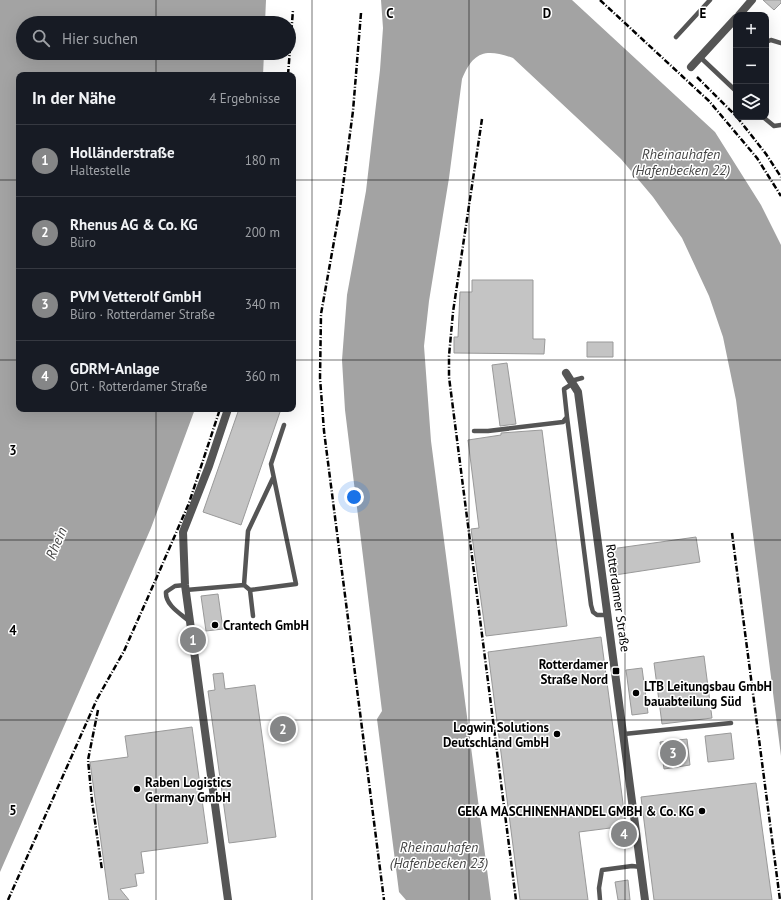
<!DOCTYPE html>
<html lang="de">
<meta charset="utf-8">
<style>
body{margin:0;font-family:"PT Sans",sans-serif;background:#242831;color:#f1f3f6}
.controls{position:absolute;right:12px;top:12px;display:grid;overflow:hidden;border-radius:8px;box-shadow:0 4px 16px #0002}
.controls button{width:36px;height:36px;display:grid;place-items:center;padding:0;border:0;border-bottom:1px solid #363941;background:#171b24;color:#f1f3f6;font:20px sans-serif}
.you{position:absolute;left:354px;top:497px;width:14px;height:14px;margin:-10px;border:3px solid #fff;border-radius:50%;background:#1a73e8;box-shadow:0 0 0 6px #1a73e833}
.badge{display:grid;place-items:center;width:26px;height:26px;border-radius:50%;background:#858687;color:#fff;font-size:13px;font-weight:700}
.pin{position:absolute;translate:-50% -50%;border:2px solid #fff;box-shadow:0 1px 4px #0006}
.list{margin:0;padding:0;list-style:none}
h2{display:flex;justify-content:space-between;align-items:center;height:52px;margin:0;padding:0 16px;font-size:17px}
h2 small{font-size:13px;font-weight:400;color:#9ea1a6}
.list li{display:grid;grid-template-columns:26px 1fr auto;gap:12px;align-items:center;box-sizing:border-box;height:72px;padding:0 16px;border-top:1px solid #363941}
.list b{display:block;font-size:15px;white-space:nowrap}
.list p{margin:0;font-size:13px;white-space:nowrap;color:#9ea1a6}
.list em{font-size:13px;font-style:normal;color:#9ea1a6}
.icon{flex:none;width:22px;height:22px;fill:none;stroke:currentColor;stroke-width:2;stroke-linecap:round;stroke-linejoin:round}
.map{position:relative;flex:none;width:781px;height:900px;overflow:hidden}
.search{position:absolute;background:#171b24;box-shadow:0 4px 16px #0002;left:16px;top:16px;width:280px;height:44px;display:flex;align-items:center;gap:10px;box-sizing:border-box;padding:0 14px;border-radius:22px;color:#9ea1a6;font-size:15px}
.panel{position:absolute;background:#171b24;box-shadow:0 4px 16px #0002;left:16px;top:72px;width:280px;height:340px;border-radius:8px}
.map>svg:first-child{display:block}
.water{fill:#a3a3a3}
.building{fill:#c4c4c4;stroke:#999}
.lines{fill:none;stroke-linecap:round;stroke-linejoin:round}
.service{stroke:#555;stroke-width:4.5}
.minor{stroke:#555;stroke-width:8}
.rail{stroke:#000;stroke-width:2.5;stroke-dasharray:6 2 1 2;stroke-linecap:butt}
.grid{fill:none;stroke:#000;stroke-width:1;stroke-opacity:0.55}
.poi-dot{fill:#000;stroke:#fff;stroke-width:1.5}
.labels{text-anchor:middle;dominant-baseline:central;stroke-width:3;stroke-linejoin:round;paint-order:stroke}
.street-label{font-size:13px;fill:#000;stroke:#fff}
.poi-label{font-size:13px;font-weight:bold;fill:#000;stroke:#fff;text-anchor:start}
.water-label{font-size:14px;font-style:italic;fill:#444;stroke:#fff}
.grid-label{font-size:13px;text-anchor:middle;font-weight:bold;fill:#000;stroke:#fff;stroke-width:3;stroke-linejoin:round;paint-order:stroke}
</style>
<div class="map">
<svg width="781" height="900" viewBox="0 0 781 900">
<rect width="100%" height="100%" fill="#fff"/>
<path class="water" d="M0,0H266L265,23H23V53H264L263,75H19V409H195L151,528L0,872Z
M381,0H572L715,132L761,205L781,245V756L736,400L723,337L709,296L682,238L653,197L621,159L513,58C485,48 473,52 462,79L449,178L429,301L424,346L431,441L491,900H406L399,892L377,719L382,711L345,410L342,360L347,295L366,191L380,70L383,28Z"/>
<path class="building" d="M763,0H781V3L774,10Z
M472,280H533V339H545L544,354L454,353V337H458L460,292H472Z
M587,342H613V357H587Z
M507,363L516,424L500,426L492,365Z
M239,409H281L241,525L203,512Z
M542,430L567,626L486,636L471,529L479,528L468,440L501,435V433Z
M696,537L700,562L615,575L611,549Z
M218,594L223,629L206,631L201,596Z
M601,637L626,826L579,832L588,900H520L488,652Z
M704,656L712,718L662,724L654,663Z
M642,668L648,713L632,715L626,670Z
M223,673L225,689L255,685L276,837L229,843L208,691L215,690L213,674Z
M192,727L208,843L141,852L144,873L135,874L137,886L120,889L129,900H109L90,762L128,757L125,736Z
M731,733L734,759L708,762L705,736Z
M687,739L690,765L664,769L660,742Z
M756,783L772,900H654L641,797Z
M628,880L630,900H618L615,882Z"/>
<g class="lines">
<path class="service" d="M676,37L710,0
M766,42L771,40L781,43
M700,57L736,91
M763,117L774,126L781,125
M571,381L582,378
M567,417L591,605L593,612L597,615H608
M474,431H488L563,422L567,417L564,389L572,384
M185,585L175,586L166,592C165,605 181,614 189,621
M244,585L248,531L273,478
M186,590L244,585L250,590L253,616
M250,590L296,584L271,464L284,425
M624,734L731,723
M600,900L599,888L602,870L632,866L641,867"/>
<path class="minor" d="M739,15L752,0
M691,67L736,18
M566,373L578,392L645,900
M228,900L185,585L183,532L209,466L228,409"/>
<path class="rail" d="M600,0L709,101L757,158L781,196
M361,13L353,111L340,208L321,314L320,378L324,431L384,900
M288,75L293,10
M697,77L736,116
M737,117L766,154L781,177
M482,119L453,312L449,356V377L516,900
M732,533L780,900
M98,710L88,760L92,801L102,870
M8,900L97,699L124,651L156,579L189,503L220,409"/>
</g>
<path class="grid" d="M156,0V23M312,0V900M469,0V900M625,0V900M156,53V75M0,180H19M293,180H781M0,360H19M293,360H781M156,409V900M0,540H781M0,720H781"/>
<g class="poi-dot">
<circle cx="215" cy="625" r="4"/>
<rect x="612" y="667" width="8" height="8" rx="2"/>
<circle cx="636" cy="693" r="4"/>
<circle cx="557" cy="734" r="4"/>
<circle cx="137" cy="789" r="4"/>
<circle cx="702" cy="811" r="4"/>
</g>
<g class="labels">
<g class="street-label">
<text transform="translate(618 598) rotate(82)">Rotterdamer Straße</text>
</g>
<g class="poi-label">
<text x="223" y="625">Crantech GmbH</text>
<text x="608" y="664" text-anchor="end">Rotterdamer<tspan x="608" dy="15">Straße Nord</tspan></text>
<text x="644" y="686">LTB Leitungsbau GmbH<tspan x="644" dy="15">bauabteilung Süd</tspan></text>
<text x="549" y="727" text-anchor="end">Logwin Solutions<tspan x="549" dy="15">Deutschland GmbH</tspan></text>
<text x="145" y="782">Raben Logistics<tspan x="145" dy="15">Germany GmbH</tspan></text>
<text x="694" y="811" text-anchor="end">GEKA MASCHINENHANDEL GMBH &amp; Co. KG</text>
</g>
<g class="water-label">
<text x="681" y="154">Rheinauhafen<tspan x="681" dy="16">(Hafenbecken 22)</tspan></text>
<text transform="translate(56 543) rotate(-67)">Rhein</text>
<text x="439" y="847">Rheinauhafen<tspan x="439" dy="16">(Hafenbecken 23)</tspan></text>
</g>
</g>
<g class="grid-label">
<text x="390" y="18">C</text>
<text x="547" y="18">D</text>
<text x="703" y="18">E</text>
<text x="13" y="455">3</text>
<text x="13" y="635">4</text>
<text x="13" y="815">5</text>
</g>
</svg>
<div class="controls">
<button>+</button>
<button>−</button>
<button><svg class="icon" aria-label="layers" viewBox="0 0 24 24"><path d="M12 4l9 5-9 5-9-5zM3 14l9 5 9-5"/></svg></button>
</div>
<div class="you"></div>
<div class="pin badge" style="left:193px;top:640px">1</div>
<div class="pin badge" style="left:283px;top:729px">2</div>
<div class="pin badge" style="left:673px;top:753px">3</div>
<div class="pin badge" style="left:624px;top:834px">4</div>
<div class="search"><svg class="icon" aria-label="search" viewBox="0 0 24 24"><circle cx="10" cy="10" r="6"/><path d="M15 15l6 6"/></svg>Hier suchen</div>
<section class="panel">
<h2>In der Nähe<small>4 Ergebnisse</small></h2>
<ul class="list">
<li><span class="badge">1</span><div><b>Holländerstraße</b><p>Haltestelle</p></div><em>180 m</em></li>
<li><span class="badge">2</span><div><b>Rhenus AG &amp; Co. KG</b><p>Büro</p></div><em>200 m</em></li>
<li><span class="badge">3</span><div><b>PVM Vetterolf GmbH</b><p>Büro · Rotterdamer Straße</p></div><em>340 m</em></li>
<li><span class="badge">4</span><div><b>GDRM-Anlage</b><p>Ort · Rotterdamer Straße</p></div><em>360 m</em></li>
</ul>
</section>
</div>
